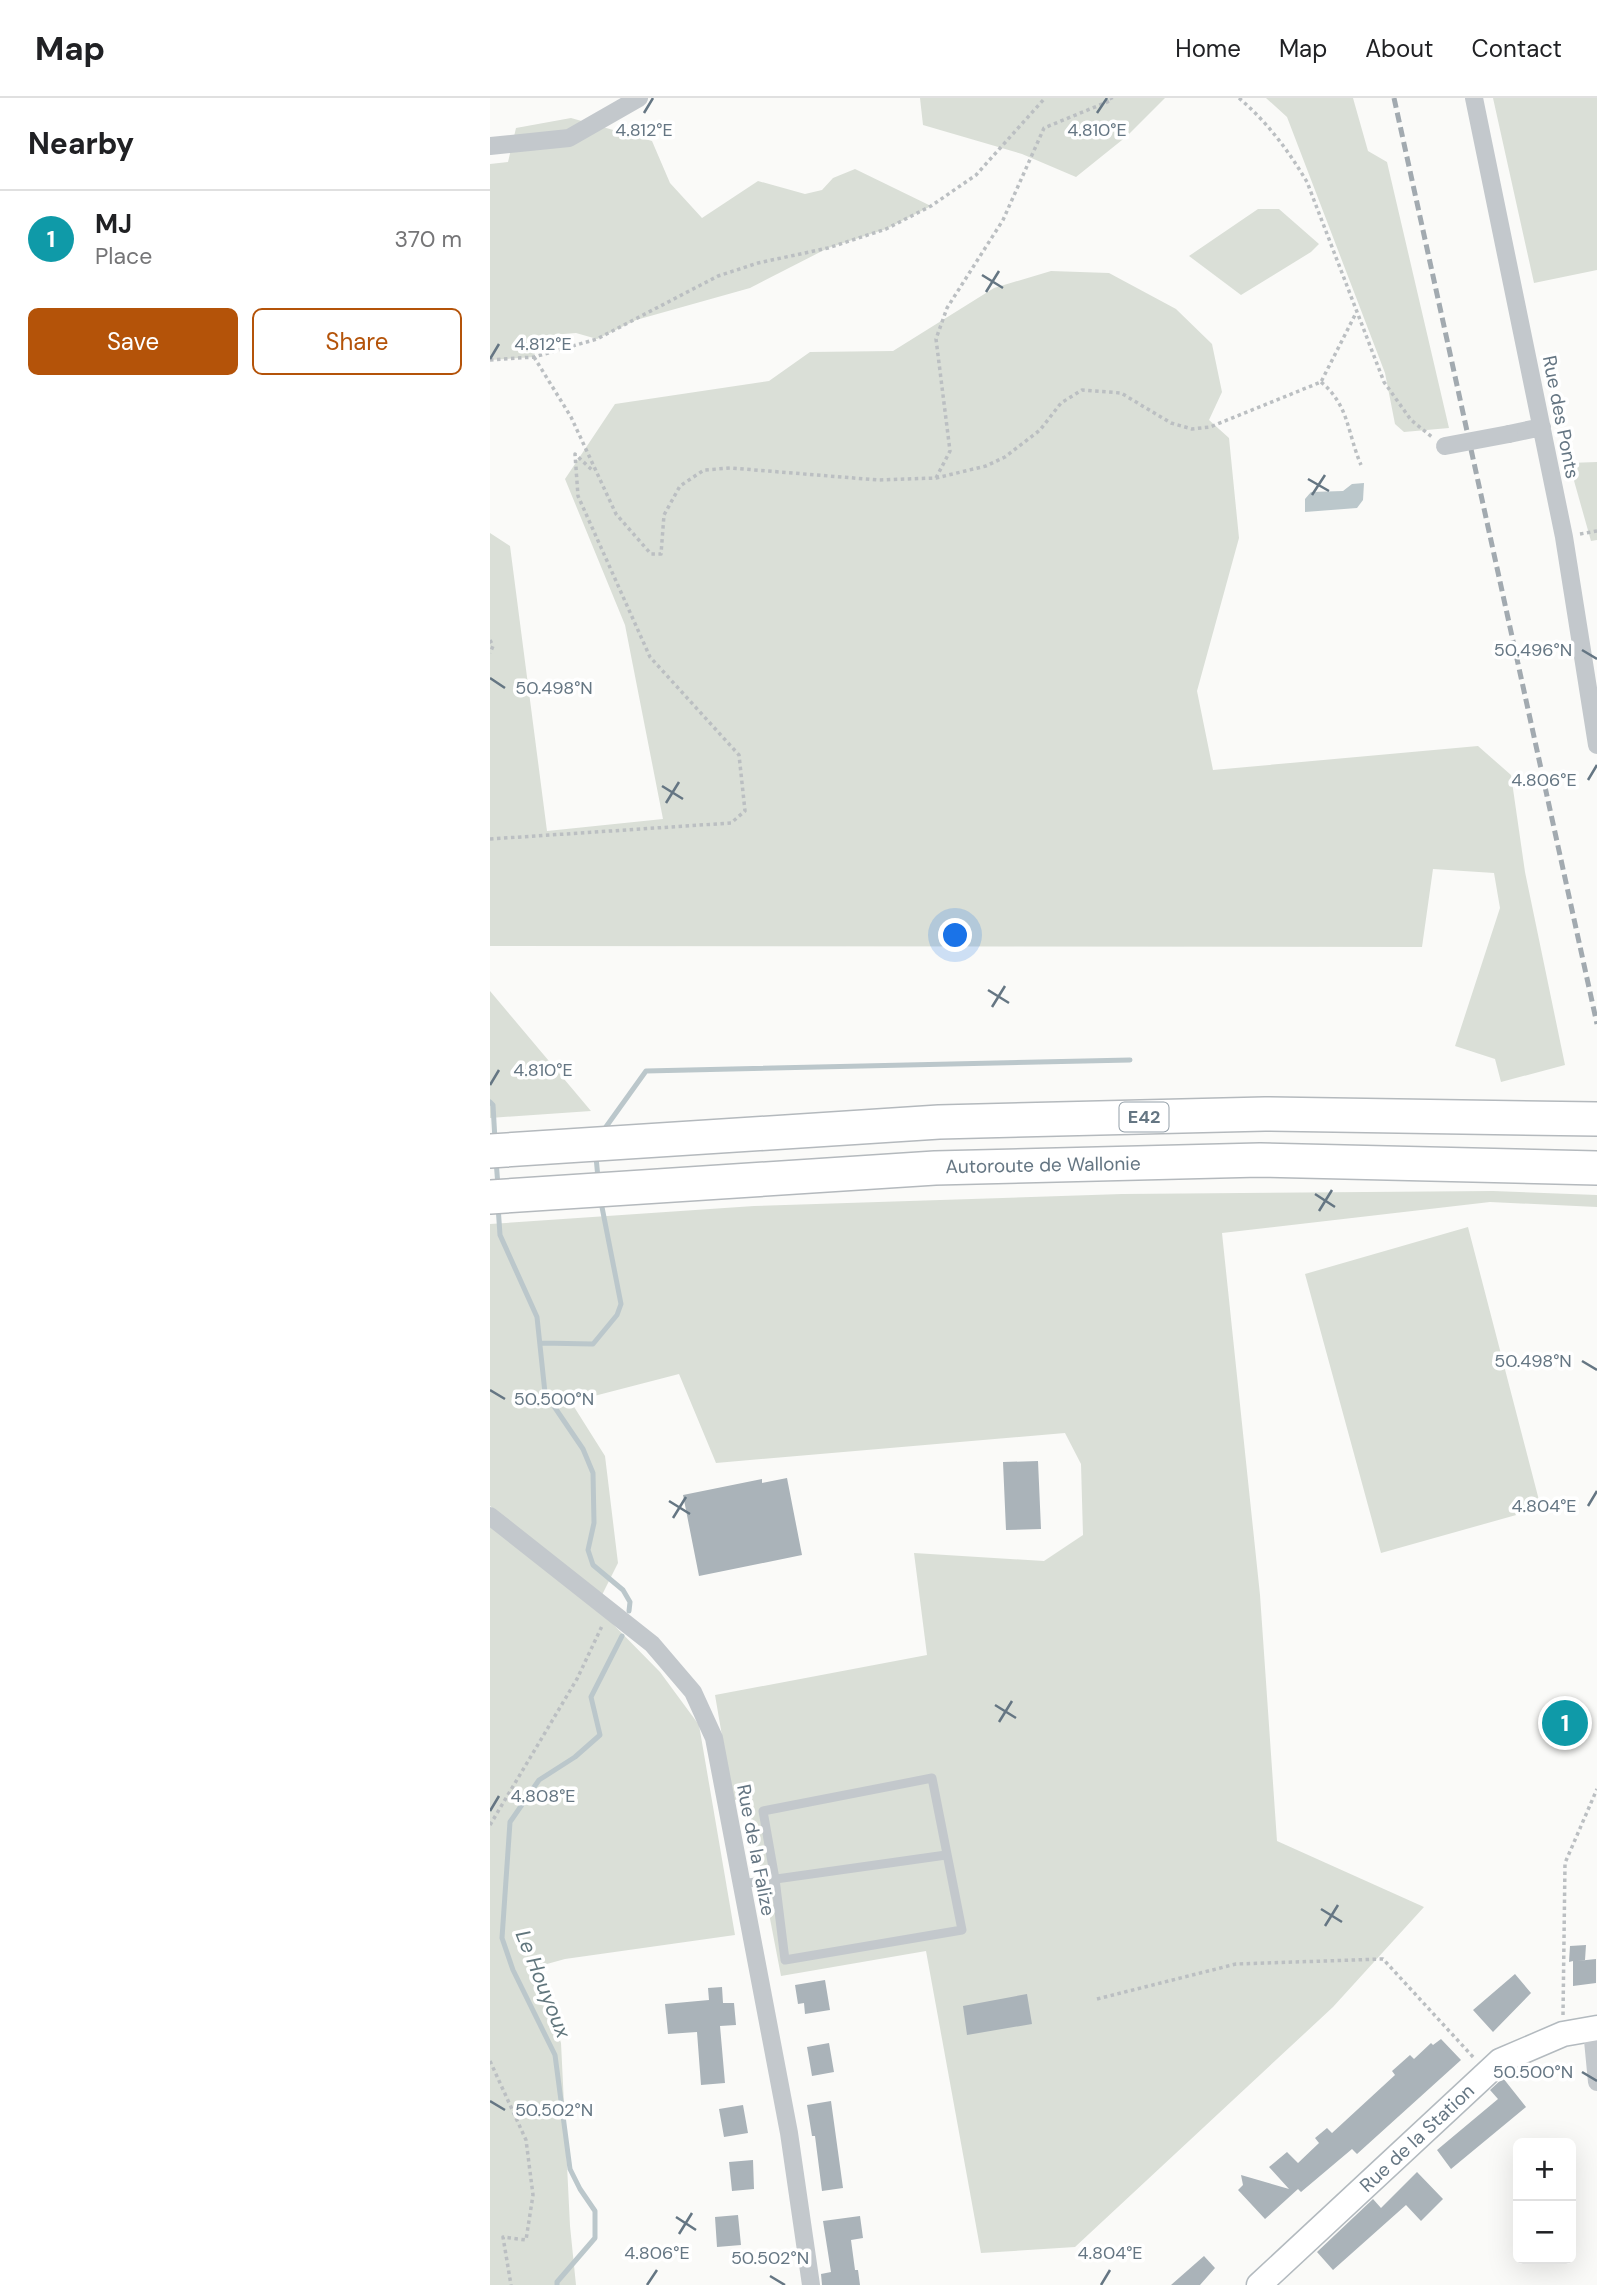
<!DOCTYPE html>
<meta charset="utf-8">
<style>
body{margin:0;font-family:"DM Sans",sans-serif;background:#f6f6f6;color:#202124}
.controls{position:absolute;right:21px;bottom:21px;display:grid;overflow:hidden;border-radius:10px;box-shadow:0 7px 28px #0002}
.controls button{width:63px;height:63px;display:grid;place-items:center;padding:0;border:0;border-bottom:2px solid #e0e0e0;background:#fff;color:#202124;font:35px sans-serif}
.you{position:absolute;left:466px;top:838px;width:24px;height:24px;margin:-18px;border:5px solid #fff;border-radius:50%;background:#1a73e8;box-shadow:0 0 0 10px #1a73e833}
.badge{display:grid;place-items:center;width:46px;height:46px;border-radius:50%;background:#b45309;color:#fff;font-size:23px;font-weight:700}
.pin{position:absolute;translate:-50% -50%;border:4px solid #fff;box-shadow:0 2px 7px #0006}
.list{margin:0;padding:0;list-style:none}
h2{display:flex;justify-content:space-between;align-items:center;height:91px;margin:0;padding:0 28px;font-size:30px}
h2 small{font-size:23px;font-weight:400;color:#757577}
.list li{display:grid;grid-template-columns:46px 1fr auto;gap:21px;align-items:center;box-sizing:border-box;height:98px;padding:0 28px;border-top:2px solid #e0e0e0}
.list b{display:block;font-size:26px;white-space:nowrap}
.list p{margin:0;font-size:23px;white-space:nowrap;color:#757577}
.list em{font-size:23px;font-style:normal;color:#757577}
.actions{display:flex;gap:14px;padding:21px 28px}
.actions a{flex:1;padding:16px 0;border:2px solid #b45309;border-radius:10px;text-align:center;font-size:24px;color:#b45309}
.actions .main{background:#b45309;color:#fff}
.map{position:relative;flex:none;width:1107px;height:2187px;overflow:hidden}
header{display:flex;align-items:center;gap:42px;box-sizing:border-box;height:98px;padding:0 35px;background:#fff;border-bottom:2px solid #e0e0e0}
header strong{font-size:33px}
nav{display:flex;gap:38px;margin-inline-start:auto;font-size:24px}
main{display:flex}
aside{flex:1;background:#fff}
.map>svg:first-child{display:block}
.green{fill:#dadfd7}
.water{fill:#bbc7cb}
.lines{fill:none;stroke-linecap:round;stroke-linejoin:round}
.stream{stroke:#bbc7cb;stroke-width:5}
.building{fill:#aab3b9}
.secondary-casing{stroke:#b3babf;stroke-width:27}
.highway-casing{stroke:#b4b9bd;stroke-width:36}
.path{stroke:#bbbfc2;stroke-width:3.5;stroke-dasharray:3.5 3.5;stroke-linecap:butt}
.lane{stroke:#c3c8cc;stroke-width:9}
.street{stroke:#c3c8cc;stroke-width:18}
.secondary{stroke:#fff;stroke-width:24}
.highway{stroke:#fff;stroke-width:33}
.rail{stroke:#a2aab0;stroke-width:5;stroke-dasharray:10 5;stroke-linecap:butt}
.street-bridge{stroke:#c3c8cc;stroke-width:18}
.ticks{fill:none;stroke:#657683;stroke-width:2.5}
.labels{text-anchor:middle;dominant-baseline:central;stroke-width:7;stroke-linejoin:round;paint-order:stroke}
.shield{fill:#fff;stroke:#939fa8;stroke-width:2}
.shield-label{font-size:18px;font-weight:bold;fill:#657683}
.street-label{font-size:19px;fill:#657683;stroke:#fff}
.water-label{font-size:21px;font-style:italic;fill:#60757c;stroke:#fff}
.ticks-label{font-size:18px;text-anchor:middle;fill:#657683;stroke:#fff;stroke-width:7;stroke-linejoin:round;paint-order:stroke}
</style>
<header>
<strong>Map</strong>
<nav><a>Home</a><a>Map</a><a>About</a><a>Contact</a></nav>
</header>
<main>
<aside>
<h2>Nearby<small></small></h2>
<ul class="list">
<li><span class="badge" style="background:#0f9aa8">1</span><div><b>MJ</b><p>Place</p></div><em>370 m</em></li>
</ul>
<div class="actions"><a class="main">Save</a><a>Share</a></div>
</aside>
<div class="map">
<svg width="1107" height="2187" viewBox="0 0 1107 2187">
<rect width="100%" height="100%" fill="#fafaf8"/>
<path class="green" d="M430,0H675L637,38L586,79L532,56L433,27Z
M776,0H863L878,53L897,64L959,330L914,334L905,326L895,275L797,19Z
M1003,0H1107V172L1044,185Z
M81,20L162,43L180,85L212,120L268,83L315,96L332,92L343,80L365,71L441,108L396,131L338,150L260,190L146,222L107,241L86,235L49,238L44,259L0,262V66L18,64L26,30Z
M768,111H789L829,146L821,154L751,197L699,158Z
M561,173L619,175L686,211L722,246L732,294L719,322L739,340L749,440L707,593L723,672L988,648L1021,677L1035,774L1075,967L1011,984L1005,961L965,948L1010,810L1004,775L943,771L932,849L0,848V435L20,448L57,733L173,721L135,527L75,381L125,306L279,283L320,254L403,253L504,190Z
M1107,364V442L1101,443L1079,365Z
M0,893L101,1013L0,1020Z
M1003,1093L1107,1097V1109L1000,1104L732,1135L770,1497L787,1743L934,1809L843,1909L585,2149L491,2155L436,1853L291,1878L257,1701L243,1702L225,1597L437,1557L424,1455L554,1463L593,1437L591,1366L575,1335L226,1365L189,1276L81,1304L115,1358L128,1465L112,1497L0,1408V1126L264,1108L632,1096Z
M978,1129L1051,1410L891,1455L815,1176Z
M0,1427L112,1515L170,1574L209,1627L245,1837L75,1861L46,1869L71,1945L80,2128L86,2187H0Z"/>
<path class="water" d="M874,385L873,402L867,410L815,414V401L821,394L853,393L862,386Z"/>
<g class="lines">
<path class="stream" d="M0,1004L3,1007L5,1042
M113,1033L156,973L640,962
M106,1059L108,1080
M6,1062L8,1088
M8,1108L10,1137L47,1219L55,1295L93,1351L103,1375L104,1425L98,1452L103,1467L133,1492L140,1504L139,1513
M51,1245L103,1246L127,1217L131,1206L111,1104
M67,2187V2184L105,2140V2113L90,2091L80,2071L65,1957L23,1872L12,1840L20,1724L49,1682L85,1659L110,1637L101,1599L132,1538"/>
</g>
<path class="building" d="M548,1363L551,1431L516,1432L513,1364Z
M297,1380L312,1457L209,1478L193,1397L272,1381V1385Z
M1087,1609L1090,1639L1064,1641L1061,1612Z
M1096,1847L1095,1862L1087,1863L1106,1861V1885L1083,1888V1863L1079,1864L1080,1848Z
M1025,1876L1041,1895L1003,1934L983,1912Z
M335,1882L340,1912L315,1916L314,1905L308,1906L305,1887Z
M232,1889L233,1905H244L246,1927L230,1928L235,1985L211,1987L207,1934L178,1936L175,1906L219,1902L218,1890Z
M537,1896L542,1926L477,1937L473,1908Z
M951,1941L971,1962L867,2056L862,2051L811,2094L808,2091L775,2121L748,2092L753,2087L751,2077L799,2091L779,2069L797,2054L808,2065L829,2045L825,2040L837,2030L842,2035L905,1977L902,1973L920,1957L924,1961L941,1945L943,1947Z
M339,1945L344,1974L322,1978L317,1949Z
M1013,1980L1036,2009L961,2071L947,2052L1008,2001L1000,1992Z
M341,2003L353,2090L332,2093L325,2038H322L317,2007Z
M253,2007L258,2035L234,2039L229,2011Z
M263,2062L264,2091L242,2093L239,2064Z
M927,2074L953,2101L931,2123L916,2107L843,2172L827,2154L883,2101L891,2110Z
M248,2117L251,2147L227,2149L225,2119Z
M370,2118L373,2140L361,2142L365,2172H368L370,2187H332L331,2176L341,2174L333,2123Z
M714,2158L725,2170L710,2187H681Z"/>
<g class="lines">
<g class="secondary-casing">
<path id="secondary" d="M769,2187L1010,1963L1073,1936L1107,1930"/>
</g>
<g class="highway-casing">
<path id="highway" d="M0,1053L449,1024L775,1016L1107,1021
M0,1099L445,1070L770,1062L1107,1070"/>
</g>
<path class="path" d="M749,0C778,25 798,52 817,84L894,284L921,322L942,339
M44,259L81,319L126,416L161,456H171L174,417L190,388L214,372L241,370L388,382L446,380L496,368L515,359L550,332L571,305L592,292L631,295L681,325L702,331L720,329L831,284L866,215
M0,262L44,259L107,241L228,178L268,165L338,150L396,131L441,108L486,77L555,0
M831,284C859,307 857,334 871,367
M446,380L460,353L446,241L457,210L513,122L554,30L622,2L621,0
M1090,436L1107,433
M0,542L3,548L0,555
M0,741L241,725L255,713L249,657L160,559L88,398L85,356L102,372
M0,1727L87,1581L112,1528
M607,1901L746,1866L893,1861L984,1960
M1073,1917L1075,1765L1107,1691
M0,1963L36,2042L43,2097L36,2142L13,2139L21,2187"/>
<path class="lane" d="M442,1680L472,1832L295,1862L285,1781L273,1713Z
M251,1786L456,1757"/>
<path class="street" d="M984,0L1074,439L1107,647
M0,48L79,40L149,0
M1019,336L1052,329
M0,1418L162,1546L203,1594L224,1640L299,2035L321,2187
M1102,1932L1107,1984"/>
<use href="#secondary" class="secondary"/>
<use href="#highway" class="highway"/>
<path class="rail" d="M904,0L1107,926"/>
<path class="street-bridge" d="M955,348L1019,336"/>
</g>
<path class="ticks" d="M154,15L163,0M607,15L617,0M492,177L513,190M496,194L509,173M0,261L9,246M818,381L839,393M822,397L835,377M1092,552L1107,561M0,580L15,590M1098,682L1107,667M172,688L193,701M176,705L189,684M498,892L519,905M502,909L515,888M0,987L9,972M825,1096L845,1109M829,1113L842,1092M1092,1263L1107,1272M0,1292L15,1301M179,1403L200,1416M1098,1408L1107,1393M183,1420L196,1399M505,1607L526,1620M509,1624L522,1603M0,1713L9,1698M831,1811L852,1824M835,1828L848,1807M1092,1974L1107,1983M0,2003L15,2012M186,2119L206,2132M189,2136L202,2115M280,2178L295,2187M157,2187L167,2172M611,2187L620,2172"/>
<g class="labels">
<rect class="shield" x="629.5" y="1004.5" width="49" height="29" rx="5"/>
<g class="shield-label">
<text x="654" y="1019">E42</text>
</g>
<g class="street-label">
<text transform="translate(1071 319) rotate(79)">Rue des Ponts</text>
<text transform="translate(553 1067) rotate(-1)">Autoroute de Wallonie</text>
<text transform="translate(266 1752) rotate(79)">Rue de la Falize</text>
<text transform="translate(927 2040) rotate(-43)">Rue de la Station</text>
</g>
<g class="water-label">
<text transform="translate(53 1886) rotate(68)">Le Houyoux</text>
</g>
</g>
<g class="ticks-label">
<text x="154" y="38">4.812°E</text>
<text x="607" y="38">4.810°E</text>
<text x="53" y="252">4.812°E</text>
<text x="1043" y="558">50.496°N</text>
<text x="64" y="596">50.498°N</text>
<text x="1054" y="688">4.806°E</text>
<text x="53" y="978">4.810°E</text>
<text x="1043" y="1269">50.498°N</text>
<text x="64" y="1307">50.500°N</text>
<text x="1054" y="1414">4.804°E</text>
<text x="53" y="1704">4.808°E</text>
<text x="1043" y="1980">50.500°N</text>
<text x="64" y="2018">50.502°N</text>
<text x="167" y="2161">4.806°E</text>
<text x="620" y="2161">4.804°E</text>
<text x="280" y="2166">50.502°N</text>
</g>
</svg>
<div class="controls">
<button>+</button>
<button>−</button>
</div>
<div class="you"></div>
<div class="pin badge" style="left:1075px;top:1625px;background:#0f9aa8">1</div>
</div>
</main>
